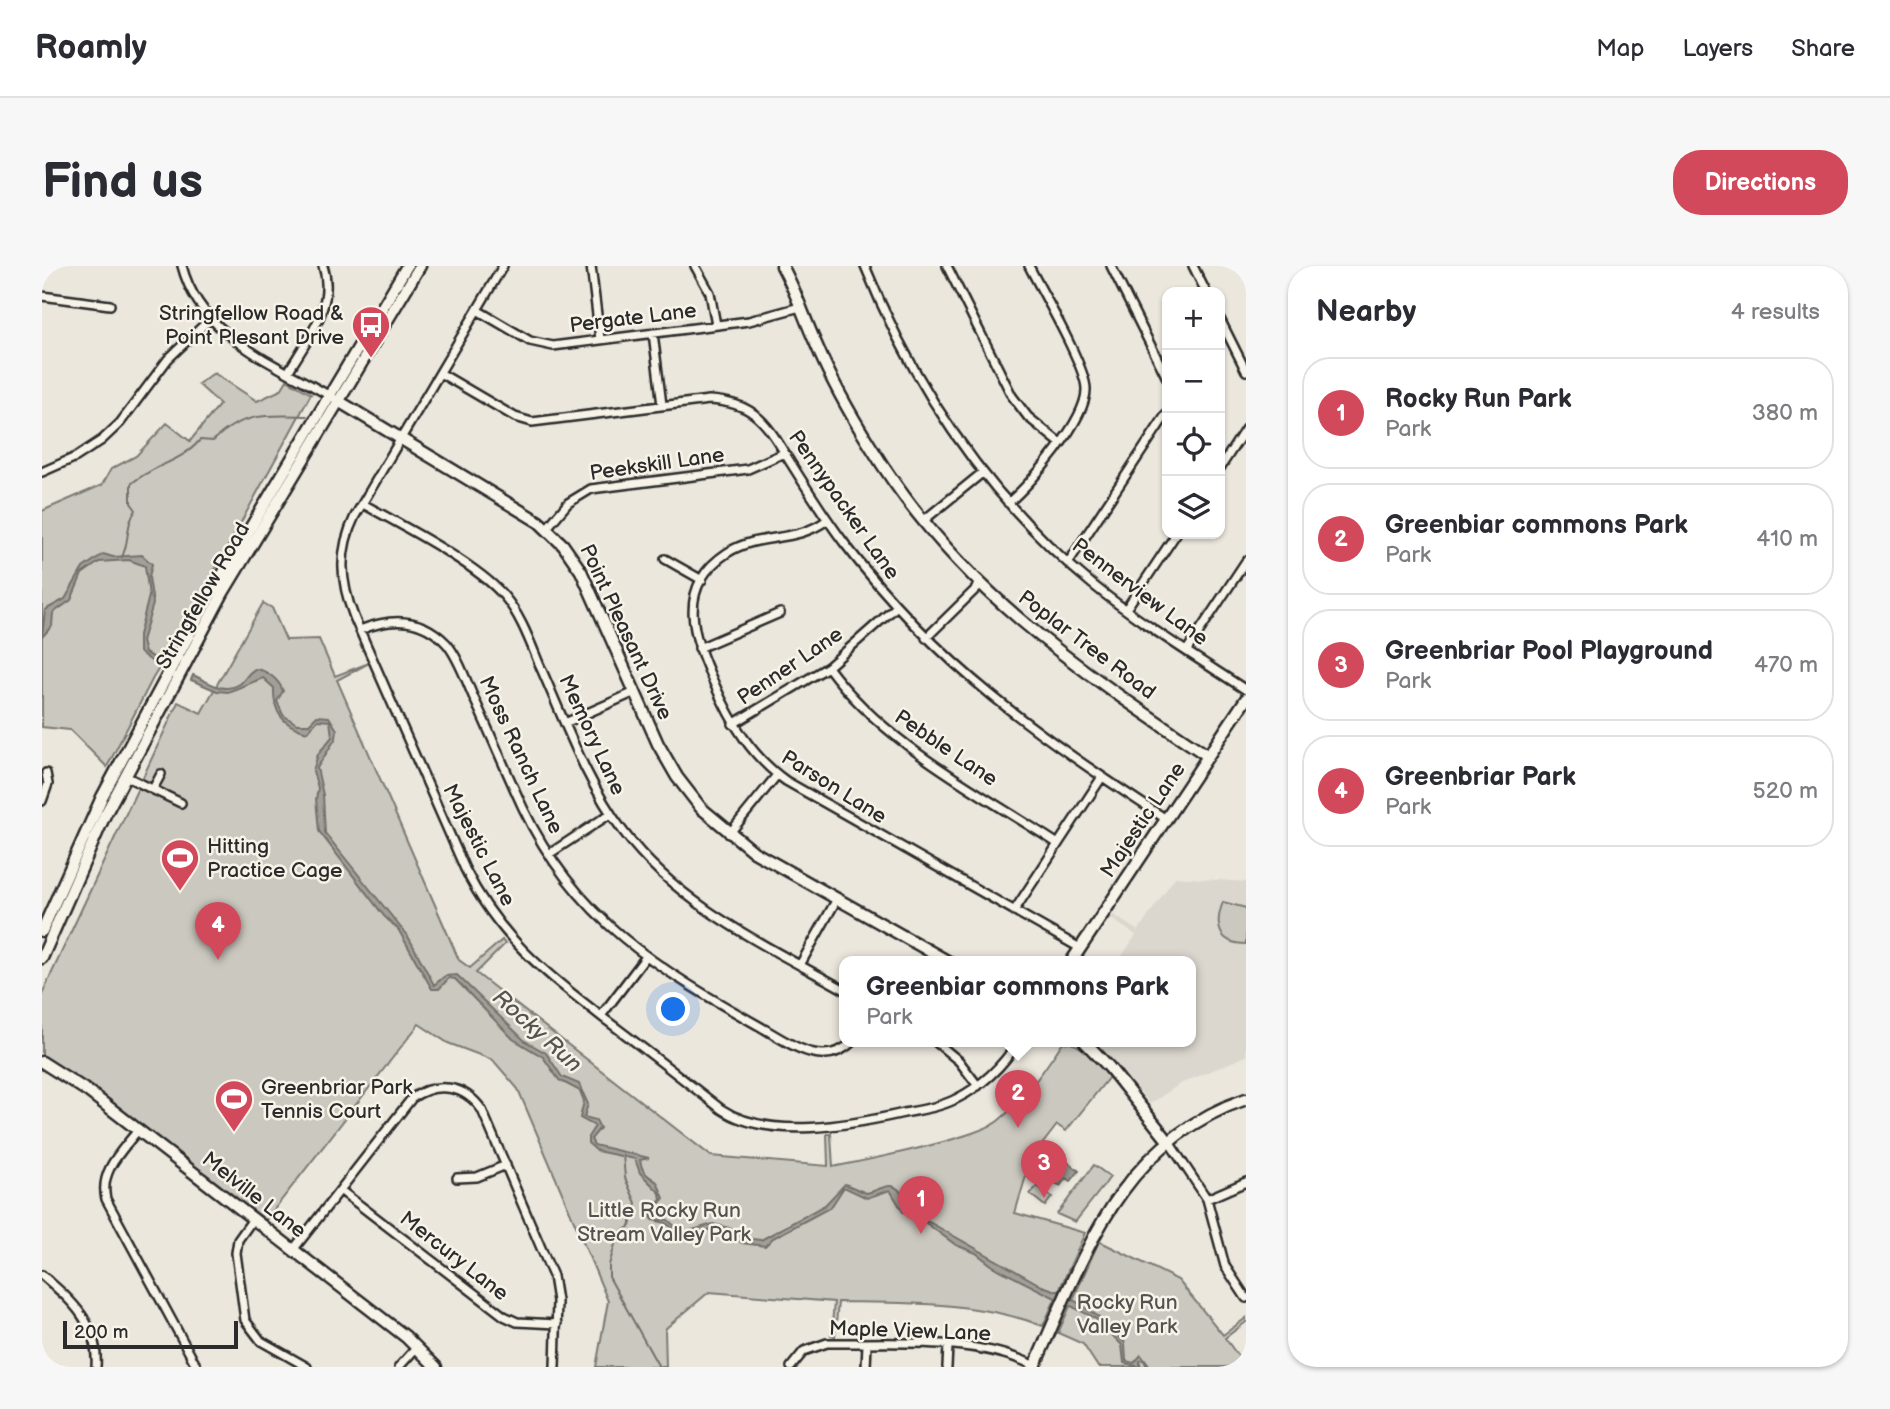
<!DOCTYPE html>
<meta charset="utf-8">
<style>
body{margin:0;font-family:"Balsamiq Sans",sans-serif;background:#f7f7f7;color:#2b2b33}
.controls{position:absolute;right:21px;top:21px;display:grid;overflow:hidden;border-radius:14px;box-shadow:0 2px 5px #0004}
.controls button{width:63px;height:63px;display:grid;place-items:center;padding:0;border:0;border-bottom:2px solid #e1e1e2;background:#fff;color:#2b2b33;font:35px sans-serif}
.scale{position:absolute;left:21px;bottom:18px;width:175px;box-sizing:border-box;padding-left:7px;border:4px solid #2b2b2b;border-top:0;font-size:19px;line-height:24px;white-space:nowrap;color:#2b2b2b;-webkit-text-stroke:5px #f7f3e8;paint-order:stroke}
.you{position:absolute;left:632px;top:744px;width:24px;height:24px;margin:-18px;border:5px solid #fff;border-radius:50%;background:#1a73e8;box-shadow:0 0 0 10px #1a73e833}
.badge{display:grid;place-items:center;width:46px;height:46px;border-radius:50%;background:#d1495b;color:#fff;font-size:23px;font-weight:700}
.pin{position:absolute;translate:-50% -58px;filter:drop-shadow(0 2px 4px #0008)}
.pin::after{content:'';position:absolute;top:37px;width:24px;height:21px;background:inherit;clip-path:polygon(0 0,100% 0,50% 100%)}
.popup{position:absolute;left:797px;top:690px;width:357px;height:91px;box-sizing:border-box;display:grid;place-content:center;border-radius:14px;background:#fff;filter:drop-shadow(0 2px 5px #0005);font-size:23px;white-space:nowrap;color:#7c7c81}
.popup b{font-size:26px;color:#2b2b33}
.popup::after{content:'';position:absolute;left:50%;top:100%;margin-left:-14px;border:14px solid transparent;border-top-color:#fff}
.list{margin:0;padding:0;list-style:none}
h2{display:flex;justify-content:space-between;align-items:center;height:91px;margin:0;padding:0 28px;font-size:30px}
h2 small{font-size:23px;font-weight:400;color:#7c7c81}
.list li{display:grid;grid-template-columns:46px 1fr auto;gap:21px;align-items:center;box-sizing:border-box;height:112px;margin:0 14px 14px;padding:0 14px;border:2px solid #e1e1e2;border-radius:28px}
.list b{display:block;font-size:26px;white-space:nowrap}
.list p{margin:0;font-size:23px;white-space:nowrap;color:#7c7c81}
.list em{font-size:23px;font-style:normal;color:#7c7c81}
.icon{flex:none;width:38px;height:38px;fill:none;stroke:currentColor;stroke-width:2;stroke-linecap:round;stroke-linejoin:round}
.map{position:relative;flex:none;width:1204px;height:1101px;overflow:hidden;border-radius:28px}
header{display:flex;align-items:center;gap:42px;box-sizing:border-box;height:98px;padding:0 35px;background:#fff;border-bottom:2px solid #e1e1e2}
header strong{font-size:33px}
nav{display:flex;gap:38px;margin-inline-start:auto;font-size:24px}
.intro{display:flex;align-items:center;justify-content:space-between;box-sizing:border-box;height:168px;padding:0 42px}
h1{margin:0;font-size:49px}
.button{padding:18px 32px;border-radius:28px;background:#d1495b;color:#fff;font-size:24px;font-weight:700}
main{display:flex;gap:42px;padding:0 42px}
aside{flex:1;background:#fff;border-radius:28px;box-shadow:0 2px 5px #0004}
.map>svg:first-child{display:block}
.built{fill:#dbd7ce}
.green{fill:#cbc8bf;stroke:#7b7a75;stroke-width:2}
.water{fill:#a29f98;stroke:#72716c;stroke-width:2}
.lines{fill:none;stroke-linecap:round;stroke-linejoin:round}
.stream{stroke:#72716c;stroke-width:2}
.street-casing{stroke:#2b2b2b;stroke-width:12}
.secondary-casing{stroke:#2b2b2b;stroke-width:15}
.street{stroke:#f7f3e8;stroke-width:7}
.secondary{stroke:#f7f3e8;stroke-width:10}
.labels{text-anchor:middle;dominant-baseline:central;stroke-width:5;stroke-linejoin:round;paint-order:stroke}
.poi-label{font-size:21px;fill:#2b2b2b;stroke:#f7f3e8;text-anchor:start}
.street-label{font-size:21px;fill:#2b2b2b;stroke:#f7f3e8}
.park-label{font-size:21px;fill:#535250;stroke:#f7f3e8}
.water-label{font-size:23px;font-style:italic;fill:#555451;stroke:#f7f3e8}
</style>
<header>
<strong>Roamly</strong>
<nav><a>Map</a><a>Layers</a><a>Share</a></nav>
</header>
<div class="intro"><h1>Find us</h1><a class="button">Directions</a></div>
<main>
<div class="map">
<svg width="1204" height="1101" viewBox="0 0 1204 1101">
<rect width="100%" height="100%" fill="#ebe7dd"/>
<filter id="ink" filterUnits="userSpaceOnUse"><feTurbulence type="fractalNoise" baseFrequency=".0143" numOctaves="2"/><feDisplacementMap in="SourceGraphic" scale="14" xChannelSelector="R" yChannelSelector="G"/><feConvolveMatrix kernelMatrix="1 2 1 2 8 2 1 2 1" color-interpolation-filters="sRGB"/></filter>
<g filter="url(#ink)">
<path class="built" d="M1133,611L1204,616V790L1138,818L1108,838L1055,776H1149V696H1076L1094,669L1068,652L1070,648L1096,665Z"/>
<path class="green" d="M172,107L215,135L239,124L245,114L269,128L137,370L111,412L65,501L28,464L0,461V245L60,219L69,203L94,190L125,157L148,175L178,138L156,118Z
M221,337L230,342L244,374L277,373L293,410L327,397L295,414L417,694L428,702L460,674L463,678L434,707L669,890L786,900L785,868H789L791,901C825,894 933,873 956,855C983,833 1002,804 1021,776C1040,776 1056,796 1067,811L1024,865L1015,859L989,893L973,947L1043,967L1001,1060C936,1035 865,1037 796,1036L793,1070L789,1069L792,1036L667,1026L623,1063L624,1101H554L566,1035L476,823L451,794L406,777L377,758L223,955L41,815L0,791V728L136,436L159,447Z
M1181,636L1204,642V678C1176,678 1172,659 1181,636Z
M1052,899L1068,911L1063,918L1033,956L1015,948Z
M995,920L1010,931L1003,940L988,928Z
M1057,975L1136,1014L1181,1069L1204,1052V1056L1183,1072L1204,1101H1056L1041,1078L1016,1067Z"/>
<path class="water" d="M61,288L71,291L100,289L110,298L107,311L111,338L100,375L103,387L122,397L119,402L97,386V369L107,330L103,300L87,294L57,296L40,308L29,334L11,347L10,360L0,371L3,344L23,333L41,302Z
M213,403C225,404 237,414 241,425L235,435L241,449L255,458H267L275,450L287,451L295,464L294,472L275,502L281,529L283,567L367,672L392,719L403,710L415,709L483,775L504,787L520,811L537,818L546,838L542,851L554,854L558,862L549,873L552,879L607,892L598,894C600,908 606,909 615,916L622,932L610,946L611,953L626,954L640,967L671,958L687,962L701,972L719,974L783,939L803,918L824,927C836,926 850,911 860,928C863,933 863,939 866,944L1000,1020L1021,1027L1057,1051L1083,1077L1084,1095L1092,1097L1099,1089L1108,1101H1105L1102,1094L1098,1095V1101L1082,1097L1080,1079L1053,1052L952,1001L934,987L914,979L877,952L861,946L848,924L825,932L802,921L789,941L731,972L723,980L700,977L686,967L670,963L641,971L624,957L610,954L607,944L619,934L618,927L598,907L593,893L555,885L546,877V871L553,860L538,852L542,835L538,825L517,814L501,791L471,773L413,713L407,712L397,723H390L356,663L342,650L277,565L274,533L276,522L271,505L276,488L290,471L288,455L276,454L265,466C240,459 231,446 232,422L221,412L186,426L175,425L149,414L151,409C165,415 181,428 196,419C203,415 205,407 213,403Z
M1016,888L1037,905L1029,915L1024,912L1018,920L1007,912L1014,904L1008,899Z"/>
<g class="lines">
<path class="stream" d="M80,291C88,275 83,259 94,244L89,237V218C110,199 140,196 158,174L171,175C199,146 227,149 265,150
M581,889L583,912L594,937L588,960L576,968L567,999V1011L617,1101"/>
<g class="street-casing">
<path id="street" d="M140,0C159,74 239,99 298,136
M461,0L313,250C296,285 298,315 312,351L423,603C457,672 505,708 564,754C603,783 641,813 679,843C727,875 809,859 862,847C879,844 898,841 914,833C940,820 960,801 976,776
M549,0L558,73
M653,0L668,27L674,59
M823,0C873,124 946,232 1050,318C1098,357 1152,390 1204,424
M905,0L970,130L986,151L1018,177
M1069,0L1125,112
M1151,0L1164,26
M0,30L68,39
M435,44L488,75L511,80L707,55L758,41
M1178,53L1204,105
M611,67L620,139
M246,106C265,74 294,39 281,0
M398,107L473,151L490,156L667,134C684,135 699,138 712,148C729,161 739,182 750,199C767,226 784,253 803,278C897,401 997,470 1124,553
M1178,202L1204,162
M0,206L34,191L60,174L78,157L126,93L167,54
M966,237C989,218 1045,153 1044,123C1044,101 999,24 987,0
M321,238C359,259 435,298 462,330C479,350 488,376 498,400C523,456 544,516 581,565C637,640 723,679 803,724
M785,254C753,278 717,266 685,287C633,321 651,371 672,417C689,456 709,490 744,515L1038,682
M881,255L940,207
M505,262L526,237L549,223L706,203L742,187
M623,293L660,314
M1026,297L1125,147
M1084,343L1134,268
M318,364C350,351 380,351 405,378C417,393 423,412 431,430C448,467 464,505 481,542C534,654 616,703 719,761C747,777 781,804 810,776
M884,372L938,319
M657,382L738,347
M1145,384L1204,295
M786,401C843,479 936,525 1016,578
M523,457L593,426
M691,458L786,401L854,341
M83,510L139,537
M111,523L119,508
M0,535L6,518L4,507
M687,568L735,509
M507,588L568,548
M972,645L1060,511
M758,699L795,633
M559,750L603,692
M894,776L917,795L936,820
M96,864C80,885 57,905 64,933L155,1101
M1127,876L1165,933L1183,1000L1204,1032
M415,912L435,911L464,899
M298,924L462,1050L475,1056L515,1058
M1165,933L1204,916
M211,953L196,974L194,987L203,1054L219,1075L265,1101
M251,984L370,832C394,815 423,819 440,844L511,1010L515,1035L513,1101
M0,1009C30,1035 57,1058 54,1101
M357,1101L375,1081
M749,1101L762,1085L785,1077C851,1078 934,1070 993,1100
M824,1101L825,1078
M905,1101L906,1080"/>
</g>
<g class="secondary-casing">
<path id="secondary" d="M740,0C754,25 762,52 774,78C789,114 808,148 829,181C914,321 1033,401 1166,490
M298,136L497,256L521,279L539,305L616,478L635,511L659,542L712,586L907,696
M0,665L60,531L169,328L365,0
M0,692L63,549L181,327L378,0
M1029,696L1204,433
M1043,776L1067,801L1127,876
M0,796L47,826L364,1071L394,1101
M992,1101C1042,990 1077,877 1204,833"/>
</g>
<use href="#street" class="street"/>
<use href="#secondary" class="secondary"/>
</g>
</g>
<defs>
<g id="bus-pin" transform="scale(2.0125)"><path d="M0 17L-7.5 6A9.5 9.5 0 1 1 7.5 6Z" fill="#d1495b" stroke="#f7f3e8"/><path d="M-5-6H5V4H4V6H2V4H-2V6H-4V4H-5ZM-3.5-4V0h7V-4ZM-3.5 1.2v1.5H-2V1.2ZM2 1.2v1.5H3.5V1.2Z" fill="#fff"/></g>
<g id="stadium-pin" transform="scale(2.0125)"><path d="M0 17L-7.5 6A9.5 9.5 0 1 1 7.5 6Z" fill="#d1495b" stroke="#f7f3e8"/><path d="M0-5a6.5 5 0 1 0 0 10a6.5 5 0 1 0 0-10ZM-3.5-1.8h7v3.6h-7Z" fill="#fff"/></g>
</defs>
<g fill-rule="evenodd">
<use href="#bus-pin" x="329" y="59"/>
<use href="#stadium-pin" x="138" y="592"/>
<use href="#stadium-pin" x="192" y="833"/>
</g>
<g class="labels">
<g class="poi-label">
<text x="302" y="47" text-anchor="end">Stringfellow Road &amp;<tspan x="302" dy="24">Point Plesant Drive</tspan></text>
<text x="165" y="580">Hitting<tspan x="165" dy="24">Practice Cage</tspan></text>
<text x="219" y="821">Greenbriar Park<tspan x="219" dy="24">Tennis Court</tspan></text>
</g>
<g class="street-label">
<text transform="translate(591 52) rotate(-7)">Pergate Lane</text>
<text transform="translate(615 198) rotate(-8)">Peekskill Lane</text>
<text transform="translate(802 239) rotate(55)">Pennypacker Lane</text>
<text transform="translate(1098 326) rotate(37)">Pennerview Lane</text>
<text transform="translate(161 330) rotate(-60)">Stringfellow Road</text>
<text transform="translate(584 366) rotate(65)">Point Pleasant Drive</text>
<text transform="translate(1045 379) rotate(37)">Poplar Tree Road</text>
<text transform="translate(748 400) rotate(-34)">Penner Lane</text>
<text transform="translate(550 469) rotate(65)">Memory Lane</text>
<text transform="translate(904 482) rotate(34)">Pebble Lane</text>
<text transform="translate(479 489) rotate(65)">Moss Ranch Lane</text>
<text transform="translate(792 521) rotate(32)">Parson Lane</text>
<text transform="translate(1101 554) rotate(-56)">Majestic Lane</text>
<text transform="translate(437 579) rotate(63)">Majestic Lane</text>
<text transform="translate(212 929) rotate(38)">Melville Lane</text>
<text transform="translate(412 990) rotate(38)">Mercury Lane</text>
<text transform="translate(868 1065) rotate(2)">Maple View Lane</text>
</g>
<g class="park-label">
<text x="622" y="944">Little Rocky Run<tspan x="622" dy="24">Stream Valley Park</tspan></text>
<text x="1085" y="1036">Rocky Run<tspan x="1085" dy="24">Valley Park</tspan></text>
</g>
<g class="water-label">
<text transform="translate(495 765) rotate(42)">Rocky Run</text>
</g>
</g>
</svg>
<div class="controls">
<button>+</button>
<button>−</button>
<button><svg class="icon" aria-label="locate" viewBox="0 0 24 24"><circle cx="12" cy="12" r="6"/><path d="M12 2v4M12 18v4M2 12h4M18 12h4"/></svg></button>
<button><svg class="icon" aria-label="layers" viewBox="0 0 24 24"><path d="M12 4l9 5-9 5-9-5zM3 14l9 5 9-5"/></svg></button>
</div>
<div class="scale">200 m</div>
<div class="you"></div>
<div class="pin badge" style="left:879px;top:968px">1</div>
<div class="pin badge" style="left:976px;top:862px">2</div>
<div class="popup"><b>Greenbiar commons Park</b>Park</div>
<div class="pin badge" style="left:1002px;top:932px">3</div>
<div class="pin badge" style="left:176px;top:694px">4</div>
</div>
<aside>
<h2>Nearby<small>4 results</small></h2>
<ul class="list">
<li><span class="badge">1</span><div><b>Rocky Run Park</b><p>Park</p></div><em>380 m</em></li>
<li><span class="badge">2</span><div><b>Greenbiar commons Park</b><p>Park</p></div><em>410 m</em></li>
<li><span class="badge">3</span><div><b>Greenbriar Pool Playground</b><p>Park</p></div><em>470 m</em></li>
<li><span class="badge">4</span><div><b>Greenbriar Park</b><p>Park</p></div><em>520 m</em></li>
</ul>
</aside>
</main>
